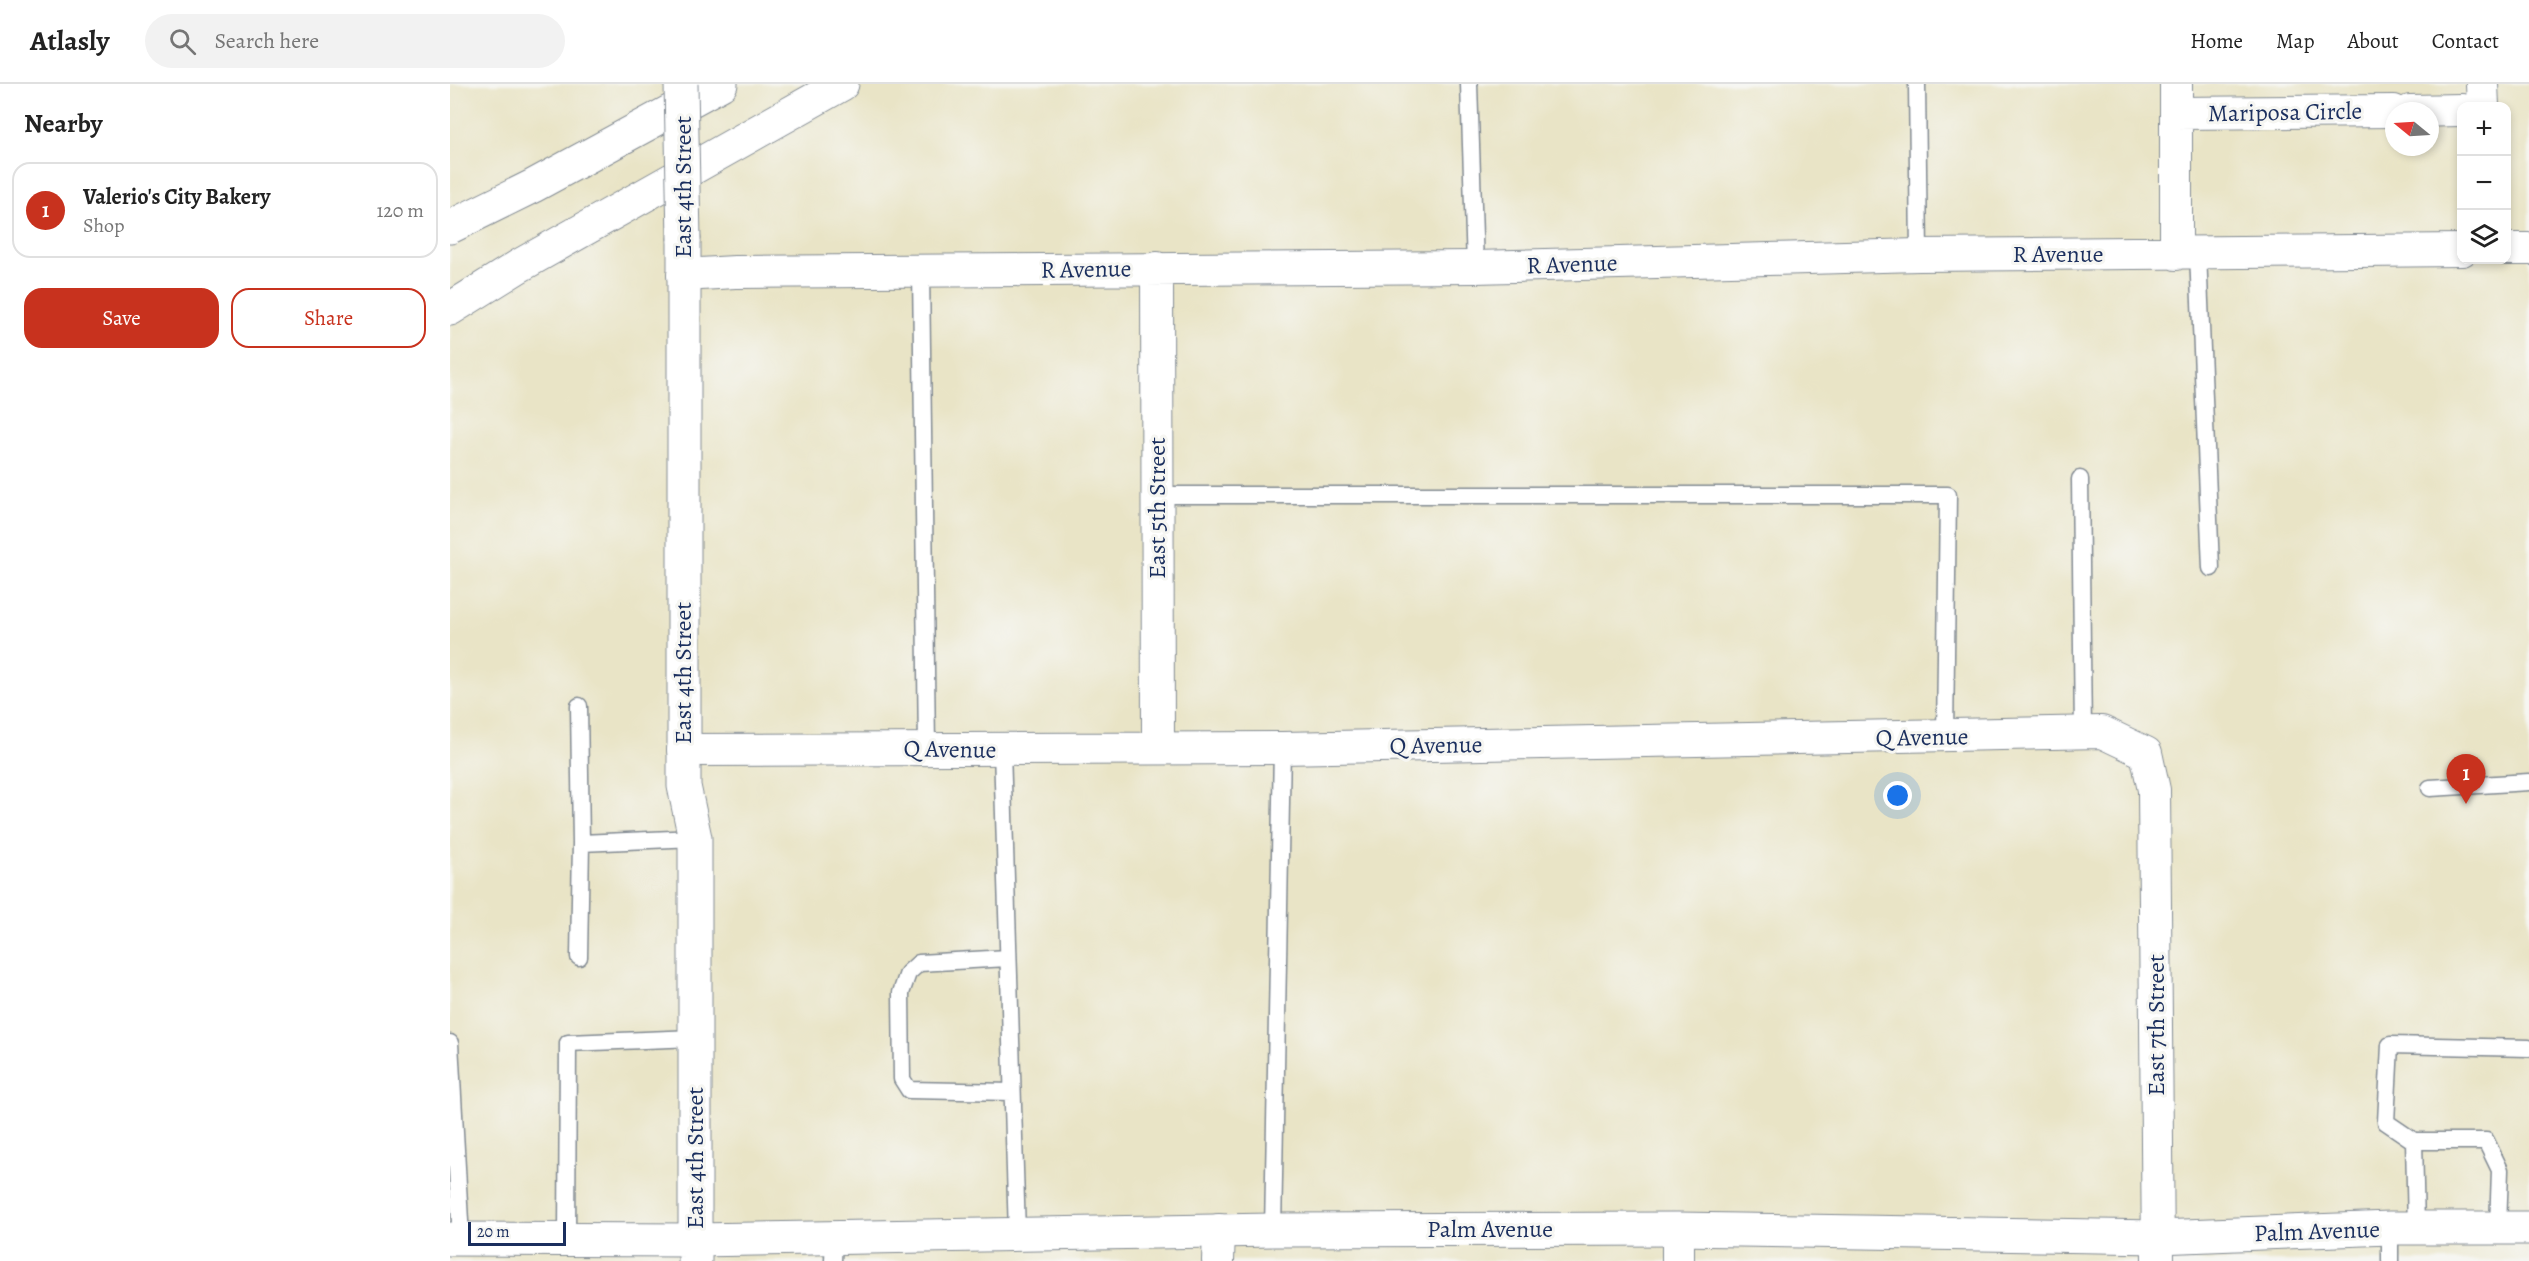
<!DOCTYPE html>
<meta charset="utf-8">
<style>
body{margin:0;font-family:Alegreya,serif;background:#f2f2f2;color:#222}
.controls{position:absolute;right:18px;top:18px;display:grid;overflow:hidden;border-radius:12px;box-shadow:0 3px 9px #0003}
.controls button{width:54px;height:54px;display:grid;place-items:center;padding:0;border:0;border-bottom:2px solid #e0e0e0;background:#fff;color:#222;font:30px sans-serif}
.compass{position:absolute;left:1935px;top:18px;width:54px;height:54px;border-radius:50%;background:#fff;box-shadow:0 3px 9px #0003;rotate:288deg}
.scale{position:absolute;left:18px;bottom:15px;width:98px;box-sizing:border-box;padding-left:6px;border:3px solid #1b2f5e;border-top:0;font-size:16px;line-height:21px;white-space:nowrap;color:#1b2f5e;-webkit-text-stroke:4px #f6f6f2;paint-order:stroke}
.you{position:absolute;left:1448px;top:712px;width:21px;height:21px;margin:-15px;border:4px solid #fff;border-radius:50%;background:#1a73e8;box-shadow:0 0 0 9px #1a73e833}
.badge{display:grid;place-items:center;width:39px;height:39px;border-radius:50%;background:#c8321e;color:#fff;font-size:20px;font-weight:700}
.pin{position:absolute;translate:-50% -50px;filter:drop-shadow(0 2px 3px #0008)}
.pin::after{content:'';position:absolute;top:32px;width:21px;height:18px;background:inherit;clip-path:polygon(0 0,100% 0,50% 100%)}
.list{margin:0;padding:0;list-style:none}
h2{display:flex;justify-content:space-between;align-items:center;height:78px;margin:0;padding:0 24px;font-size:26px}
h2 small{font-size:20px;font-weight:400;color:#767676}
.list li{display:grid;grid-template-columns:39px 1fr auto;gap:18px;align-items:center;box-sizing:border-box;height:96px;margin:0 12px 12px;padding:0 12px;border:2px solid #e0e0e0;border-radius:18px}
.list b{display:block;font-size:22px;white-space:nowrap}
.list p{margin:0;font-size:20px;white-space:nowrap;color:#767676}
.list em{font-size:20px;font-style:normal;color:#767676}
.actions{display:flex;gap:12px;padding:18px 24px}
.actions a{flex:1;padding:14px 0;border:2px solid #c8321e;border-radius:18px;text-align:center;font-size:21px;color:#c8321e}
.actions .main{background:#c8321e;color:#fff}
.icon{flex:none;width:33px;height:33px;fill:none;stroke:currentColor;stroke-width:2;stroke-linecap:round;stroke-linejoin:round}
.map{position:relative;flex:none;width:2079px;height:1177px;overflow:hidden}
header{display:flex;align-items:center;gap:36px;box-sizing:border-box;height:84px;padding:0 30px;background:#fff;border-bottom:2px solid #e0e0e0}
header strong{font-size:28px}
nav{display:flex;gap:33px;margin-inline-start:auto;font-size:21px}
.search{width:420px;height:54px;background:#f2f2f2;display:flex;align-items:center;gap:15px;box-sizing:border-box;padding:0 21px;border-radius:33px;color:#767676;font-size:22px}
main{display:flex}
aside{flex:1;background:#fff}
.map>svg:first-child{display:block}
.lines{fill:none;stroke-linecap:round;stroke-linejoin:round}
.service-casing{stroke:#828a92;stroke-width:19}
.minor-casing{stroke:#828a92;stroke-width:34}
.tertiary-casing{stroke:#828a92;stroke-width:35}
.motorway-casing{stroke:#828a92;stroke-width:35}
.service{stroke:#fff;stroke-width:16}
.minor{stroke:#fff;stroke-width:32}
.tertiary{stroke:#fff;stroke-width:33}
.motorway{stroke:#fff;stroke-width:33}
.tertiary-bridge-casing{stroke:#828a92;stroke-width:35;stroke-linecap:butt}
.tertiary-bridge{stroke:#fff;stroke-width:33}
.labels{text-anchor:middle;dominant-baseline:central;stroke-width:6;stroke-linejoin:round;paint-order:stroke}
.street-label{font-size:24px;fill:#1b2f5e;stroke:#f6f6f2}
</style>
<header>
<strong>Atlasly</strong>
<div class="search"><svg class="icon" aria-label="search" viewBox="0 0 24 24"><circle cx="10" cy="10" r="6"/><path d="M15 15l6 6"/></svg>Search here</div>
<nav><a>Home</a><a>Map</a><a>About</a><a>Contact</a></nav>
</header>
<main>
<aside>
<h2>Nearby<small></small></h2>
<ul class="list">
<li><span class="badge">1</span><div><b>Valerio's City Bakery</b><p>Shop</p></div><em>120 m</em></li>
</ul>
<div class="actions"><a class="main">Save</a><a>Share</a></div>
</aside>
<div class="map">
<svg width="2079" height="1177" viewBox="0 0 2079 1177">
<rect width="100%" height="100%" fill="#f6f6f2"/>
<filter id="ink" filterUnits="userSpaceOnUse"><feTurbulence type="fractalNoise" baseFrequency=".0167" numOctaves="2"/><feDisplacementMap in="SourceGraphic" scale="12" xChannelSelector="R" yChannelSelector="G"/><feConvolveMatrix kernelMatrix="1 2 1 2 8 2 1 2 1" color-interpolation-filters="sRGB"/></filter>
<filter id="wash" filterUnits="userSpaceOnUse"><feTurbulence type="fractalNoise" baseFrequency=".008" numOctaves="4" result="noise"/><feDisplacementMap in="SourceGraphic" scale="24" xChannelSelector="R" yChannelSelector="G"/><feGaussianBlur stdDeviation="1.35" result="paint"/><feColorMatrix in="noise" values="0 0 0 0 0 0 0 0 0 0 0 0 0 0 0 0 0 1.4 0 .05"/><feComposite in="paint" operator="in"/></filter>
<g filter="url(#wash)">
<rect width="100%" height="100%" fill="#e9e4c6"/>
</g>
<g filter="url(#ink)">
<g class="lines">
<g class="service-casing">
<path id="service" d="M1019,0L1025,183
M1467,0L1469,171
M1748,169L1761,484
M471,187L477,664
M1630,395L1633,649
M707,411H1498L1495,652
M552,666L567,1150
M1980,704L2079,698
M131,759L245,754
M129,873L131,759L129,622
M558,874L469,879L458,889L451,909L452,995L459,1006L562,1008
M0,959L11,1155
M1964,1057L1936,1038L1940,961L2079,964
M1966,1144L1964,1057H2036L2050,1086L2048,1144
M823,1146L832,664
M117,1155L118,959L245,954
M383,1177L384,1153
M1940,1177V1144"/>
</g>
<g class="minor-casing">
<path id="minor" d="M2032,0L2033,22
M1960,27L2012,26
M1726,29L1944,27
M2056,165H2079
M1726,170V0
M707,184L708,664
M233,191L285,188L1025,183L1469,171L2012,166
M233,666L832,664L1652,648L1696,669L1704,706L1708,1177
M768,1177L769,1146
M1228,1177V1145"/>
</g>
<g class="tertiary-casing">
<path id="tertiary" d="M234,156V702L245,754V1177
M0,1155L245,1156L823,1146L1228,1145L1708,1153L1940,1144H2079"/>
</g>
<g class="motorway-casing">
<path id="motorway" d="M0,143L83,102L271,0
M0,225L69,182L392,0"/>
</g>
<use href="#service" class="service"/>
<use href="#minor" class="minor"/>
<use href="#tertiary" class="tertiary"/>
<use href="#motorway" class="motorway"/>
<g class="tertiary-bridge-casing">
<path id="tertiary-bridge" d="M231,0L234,156"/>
</g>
<use href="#tertiary-bridge" class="tertiary-bridge"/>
</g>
</g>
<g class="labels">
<g class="street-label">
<text transform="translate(1835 28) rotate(-1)">Mariposa Circle</text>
<text transform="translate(233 103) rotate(-90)">East 4th Street</text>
<text x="1608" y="170">R Avenue</text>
<text transform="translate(1122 180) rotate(-2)">R Avenue</text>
<text transform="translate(636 185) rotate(-1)">R Avenue</text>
<text transform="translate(707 424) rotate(-90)">East 5th Street</text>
<text transform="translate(233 589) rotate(-90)">East 4th Street</text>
<text transform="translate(1472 653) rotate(-1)">Q Avenue</text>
<text transform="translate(986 661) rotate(-1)">Q Avenue</text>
<text transform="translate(500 665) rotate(1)">Q Avenue</text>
<text transform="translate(1706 941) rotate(-90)">East 7th Street</text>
<text transform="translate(245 1074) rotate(-90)">East 4th Street</text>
<text x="1040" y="1145">Palm Avenue</text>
<text transform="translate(1867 1147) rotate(-2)">Palm Avenue</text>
</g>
</g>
</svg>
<div class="controls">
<button>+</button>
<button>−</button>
<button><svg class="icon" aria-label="layers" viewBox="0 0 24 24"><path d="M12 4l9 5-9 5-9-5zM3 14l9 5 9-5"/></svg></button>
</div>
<svg class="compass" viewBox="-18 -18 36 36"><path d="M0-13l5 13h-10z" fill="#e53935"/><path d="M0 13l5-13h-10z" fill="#767676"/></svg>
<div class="scale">20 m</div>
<div class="you"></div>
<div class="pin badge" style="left:2016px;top:720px">1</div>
</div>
</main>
